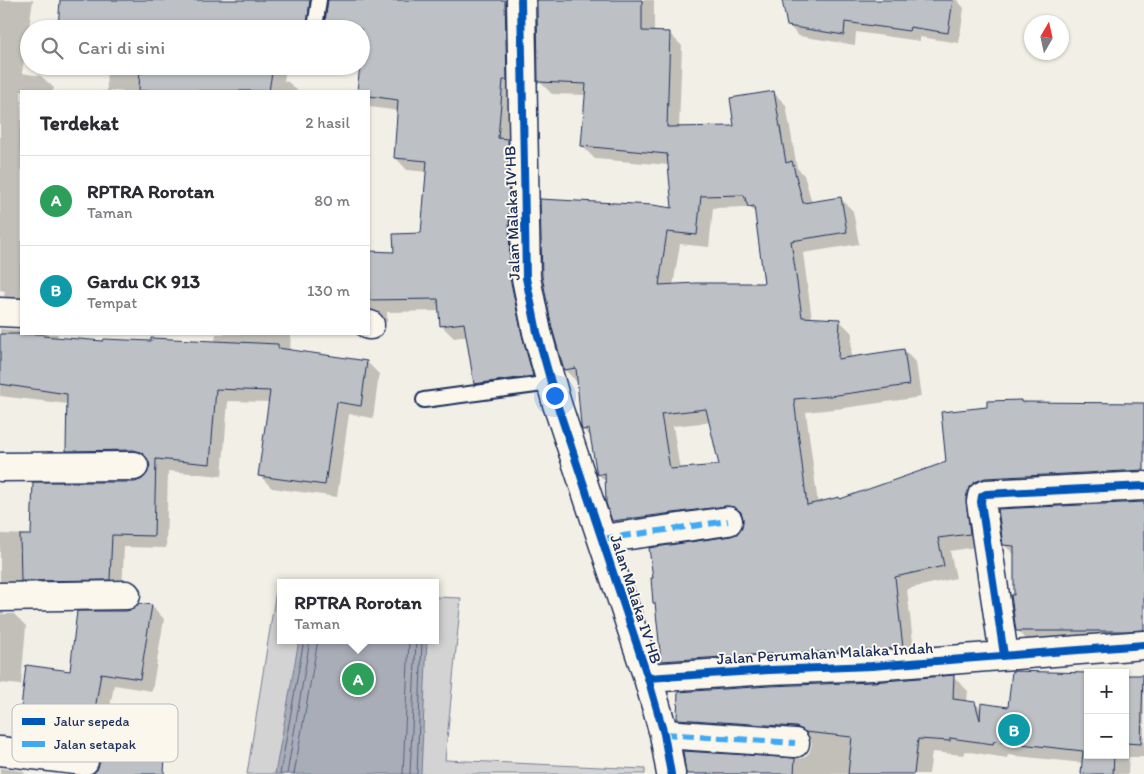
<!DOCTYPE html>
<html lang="id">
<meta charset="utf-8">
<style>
body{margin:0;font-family:Itim,sans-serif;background:#f7f7f7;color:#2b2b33}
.controls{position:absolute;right:15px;bottom:15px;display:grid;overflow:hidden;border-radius:0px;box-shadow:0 1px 4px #0004}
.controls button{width:45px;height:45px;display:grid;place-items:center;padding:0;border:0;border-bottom:1px solid #e1e1e2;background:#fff;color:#2b2b33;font:25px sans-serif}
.compass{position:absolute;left:1024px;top:15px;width:45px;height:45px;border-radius:50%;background:#fff;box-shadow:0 1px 4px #0004;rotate:9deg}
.you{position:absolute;left:554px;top:395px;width:18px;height:18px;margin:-12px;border:4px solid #fff;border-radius:50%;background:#1a73e8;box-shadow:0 0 0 8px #1a73e833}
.badge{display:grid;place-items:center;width:32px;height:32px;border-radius:50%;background:#0b8043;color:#fff;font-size:16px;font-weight:700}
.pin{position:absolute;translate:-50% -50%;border:2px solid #fff;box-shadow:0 1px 5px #0006}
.popup{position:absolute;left:277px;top:579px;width:162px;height:65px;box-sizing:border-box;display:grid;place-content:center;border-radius:0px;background:#fff;filter:drop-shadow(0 1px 4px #0005);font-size:16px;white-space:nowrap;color:#7c7c81}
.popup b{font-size:19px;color:#2b2b33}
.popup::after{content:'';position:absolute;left:50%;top:100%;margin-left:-10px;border:10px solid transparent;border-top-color:#fff}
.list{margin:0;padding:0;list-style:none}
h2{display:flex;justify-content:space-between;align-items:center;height:65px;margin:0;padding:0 20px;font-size:21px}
h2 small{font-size:16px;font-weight:400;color:#7c7c81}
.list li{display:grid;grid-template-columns:32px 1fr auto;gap:15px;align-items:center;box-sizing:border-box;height:90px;padding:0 20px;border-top:1px solid #e1e1e2}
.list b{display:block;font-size:19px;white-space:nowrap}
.list p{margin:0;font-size:16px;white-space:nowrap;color:#7c7c81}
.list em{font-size:16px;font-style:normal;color:#7c7c81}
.icon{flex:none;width:28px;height:28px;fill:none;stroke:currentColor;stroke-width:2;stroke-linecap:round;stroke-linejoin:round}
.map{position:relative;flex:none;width:1144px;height:774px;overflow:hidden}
.search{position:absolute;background:#fff;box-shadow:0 1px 4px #0004;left:20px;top:20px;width:350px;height:55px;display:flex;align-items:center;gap:12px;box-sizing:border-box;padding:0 18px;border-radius:28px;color:#7c7c81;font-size:19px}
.panel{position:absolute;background:#fff;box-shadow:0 1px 4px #0004;left:20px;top:90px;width:350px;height:245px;border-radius:0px}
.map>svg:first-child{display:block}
.green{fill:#d2d3d2;stroke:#768198}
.water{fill:#a9adb7;stroke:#707b93}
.shadow{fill:#0003;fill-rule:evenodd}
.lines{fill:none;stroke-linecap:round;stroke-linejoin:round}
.shore{stroke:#546182;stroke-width:1}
.building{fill:#bdc0c4;stroke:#1b2f5e;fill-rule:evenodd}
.service-casing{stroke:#1b2f5e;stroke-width:18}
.minor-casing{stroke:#1b2f5e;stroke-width:31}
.service{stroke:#fbf7ec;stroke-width:14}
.minor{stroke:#fbf7ec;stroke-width:28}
.quiet{stroke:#3fa9f5;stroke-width:6;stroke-dasharray:12 6;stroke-linecap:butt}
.cycleway-casing{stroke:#fbf7ec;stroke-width:11}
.cycleway{stroke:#0057b8;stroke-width:8}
.labels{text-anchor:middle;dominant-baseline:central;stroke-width:4;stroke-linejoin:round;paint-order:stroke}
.street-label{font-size:16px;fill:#1b2f5e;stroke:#fbf7ec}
.key{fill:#fbf7ec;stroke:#b8bbc1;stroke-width:1}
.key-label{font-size:14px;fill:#1b2f5e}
</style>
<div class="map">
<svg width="1144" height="774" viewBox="0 0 1144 774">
<rect width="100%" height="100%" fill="#f2efe6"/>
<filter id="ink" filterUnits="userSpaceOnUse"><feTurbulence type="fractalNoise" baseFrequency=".02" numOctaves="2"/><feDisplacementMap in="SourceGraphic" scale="10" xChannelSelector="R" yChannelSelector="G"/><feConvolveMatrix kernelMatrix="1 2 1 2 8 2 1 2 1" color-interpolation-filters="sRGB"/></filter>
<g filter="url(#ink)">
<path class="green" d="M276,591H280V640H436V597L461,598L445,760L645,769V774H247Z"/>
<path class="water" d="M299,640H427L421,774H275Z"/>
<path class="shadow" d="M0,0H33L22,73L41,76L54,88L53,91H21V309L17,308L4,296L5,291L0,290Z
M61,0H524L545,388L488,396L475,384L467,336L454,338L441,325L440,311L387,312V322H369V252L395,253L422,234L428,172L407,170L395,157L399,111L370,107L369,105V91H358L364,48L361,29L328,4L324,7L320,29H59Z
M538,0H654V33L670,34L682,46L679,128L736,127L774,93L786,105L797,168L804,175L812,203L840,198L853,211L859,244L803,253L812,319L839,320L852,333L851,358L904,350L916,363L921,397L844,408L806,412L818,504L840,500L948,463L1022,403L1144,404V483L998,491L982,546L950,551L956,578L907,589L915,660L675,674L662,661L731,538L738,535L743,528L745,518H740L626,533L614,521L607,483L598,474L592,438L583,429L578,383L565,370L674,209L669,165L595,159L582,146L586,95L552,94L539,81ZM749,207L757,214L766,284L673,286L680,244L709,247L713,208ZM711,422L720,466L680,470L673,426Z
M783,0H957L964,8L959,43L920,37V41L856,32L855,45L799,36L788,25Z
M106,66H286L284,81L288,82L298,91H107Z
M0,329L21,330V334H58L57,338L105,342H215L216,334H291L290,351L367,362L379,374L373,418L349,414L337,497L272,488L259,475L270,402L228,401L222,476L168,471L166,548L124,547L122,592L0,601V534L33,535L135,483L143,480L148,475L151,466L150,463L148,462L79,463L67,450L68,404L0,396Z
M1144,503V643H1030L1017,630L1015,596V555L1004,545Z
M152,606L164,619L152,691L114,685L103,746L55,737V740L33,737L20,724L71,672L126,612Z
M0,614H14L26,626L21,685L0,683Z
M1013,673L1088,755H1125V676H1143L1144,678V757H1129L1128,774H1083V763L1008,755L1007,758L964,751V755L932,752L929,774H687L803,758L809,753L812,744L811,741L693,733L678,719L873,683L954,677L968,691L967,702L975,703L982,710L1010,708Z
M0,768L22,771L26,774H0Z"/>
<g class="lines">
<path class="shore" d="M280,774L304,640
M287,774L310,640
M294,774L318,640
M403,774L409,640
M410,774L416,640
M417,774L422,640"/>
</g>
<path class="building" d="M60,0H310L307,29H58Z
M328,0H505L507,80H503L498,138L508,139L510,278L522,335L533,376L474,384L464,323L440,326L438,299L369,300V251L394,252L393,234L421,233L427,161L394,158L398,100L369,96V91H357L360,66H361V29H324Z
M537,0H642V31L670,32L667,127L734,126L730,98L774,91L786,163L792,161L803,203L841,197L847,232L791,241L802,317L840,319L838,359L904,349L909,385L830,396L794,399L807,505L839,497L840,499L946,462L941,412L987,407V401L1021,400V402L1144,403V470L985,478L975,482L969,487L966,499L970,534L938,538L944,566L895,577L903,648L871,650L768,654L661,661L655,603H653L651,578H653L649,548L731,536L737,534L742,527L743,518L741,512L734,507L726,506L612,521L606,503L605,473L597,475L589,429L582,430L581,426L576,368L564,370L552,328L542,276L540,199L653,205L672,208L667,154L581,146L586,84L538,82ZM744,195L748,207L754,206L764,283H696L659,285L667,232L697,235L701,196ZM706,409L719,465L670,469L661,414Z
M782,0H953L948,33L910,27L909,31L845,22L844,35L787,26Z
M140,66H273L269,91H139Z
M0,334H44L43,336L103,341L104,339L151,341V338L278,344V348L367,361L361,406L337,402L325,485L258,476L270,391L216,389L210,464L156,459L154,536L112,535L110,580L21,581L20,535H31L33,482H135L142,479L147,474L150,465L147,458L142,453L134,450L66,451L67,394L0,384Z
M1144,502V630L1125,631H1016L1011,595H1014V546L1003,545L998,509Z
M139,603L152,605L140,679L101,673L91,734L43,725V728L19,725L26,665L70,671L77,611H126L134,609Z
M1012,671L1088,673V755H1114L1113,774H1081L1083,751L994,741L993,744L950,738V741L918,739L914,774H848L852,737L805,732L803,730L796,727L677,719L678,692L770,686L873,682L954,675L953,699L975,702L980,720L981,703L1008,707Z
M1125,675H1143L1141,744L1125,743Z
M95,750L165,757L164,774H92L97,770L100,762L98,755Z
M683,751L795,758L794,774H686Z"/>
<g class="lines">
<g class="service-casing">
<path id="service" d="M315,28L319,0
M424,400L551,383"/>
</g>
<g class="minor-casing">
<path id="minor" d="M521,0L526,278L537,332L557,404L648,678L664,734L671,774
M0,312L21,313
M369,325H370
M0,467L134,466
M602,539L728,521
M0,597L126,595
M1004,655L981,502L982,496L986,494L1144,486
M648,678L769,670L872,666L1144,645
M664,734L795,743
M0,751L84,761"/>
</g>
<use href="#service" class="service"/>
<use href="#minor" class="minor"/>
<path class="quiet" d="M602,539L728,521
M664,734L795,743"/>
<g class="cycleway-casing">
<path id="cycleway" d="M521,0L526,278L537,332L557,404L648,678L664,734L671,774
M1004,655L981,502L982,496L986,494L1144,486
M648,678L769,670L872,666L1144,645"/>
</g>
<use href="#cycleway" class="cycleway"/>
</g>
</g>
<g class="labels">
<g class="street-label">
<text transform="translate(512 213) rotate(-92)">Jalan Malaka IV HB</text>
<text transform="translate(636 599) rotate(72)">Jalan Malaka IV HB</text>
<text transform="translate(825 653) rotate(-3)">Jalan Perumahan Malaka Indah</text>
</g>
</g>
<rect x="12" y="704" width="166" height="58" rx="8" class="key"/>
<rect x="22" y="718" width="23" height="7" fill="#0057b8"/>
<rect x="22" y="741" width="23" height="6" fill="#3fa9f5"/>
<g class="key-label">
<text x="54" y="726">Jalur sepeda</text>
<text x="54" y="749">Jalan setapak</text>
</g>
</svg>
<div class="controls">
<button>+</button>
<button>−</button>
</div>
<svg class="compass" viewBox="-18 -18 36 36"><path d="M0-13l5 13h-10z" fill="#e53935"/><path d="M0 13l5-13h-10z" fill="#7c7c81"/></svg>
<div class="you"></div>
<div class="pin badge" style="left:358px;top:679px;background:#2e9e5b">A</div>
<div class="popup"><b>RPTRA Rorotan</b>Taman</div>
<div class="pin badge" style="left:1014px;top:730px;background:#0f9aa8">B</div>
<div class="search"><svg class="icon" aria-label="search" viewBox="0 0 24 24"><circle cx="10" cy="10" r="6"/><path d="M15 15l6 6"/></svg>Cari di sini</div>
<section class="panel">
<h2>Terdekat<small>2 hasil</small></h2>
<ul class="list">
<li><span class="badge" style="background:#2e9e5b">A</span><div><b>RPTRA Rorotan</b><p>Taman</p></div><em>80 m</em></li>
<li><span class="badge" style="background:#0f9aa8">B</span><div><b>Gardu CK 913</b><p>Tempat</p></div><em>130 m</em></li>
</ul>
</section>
</div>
